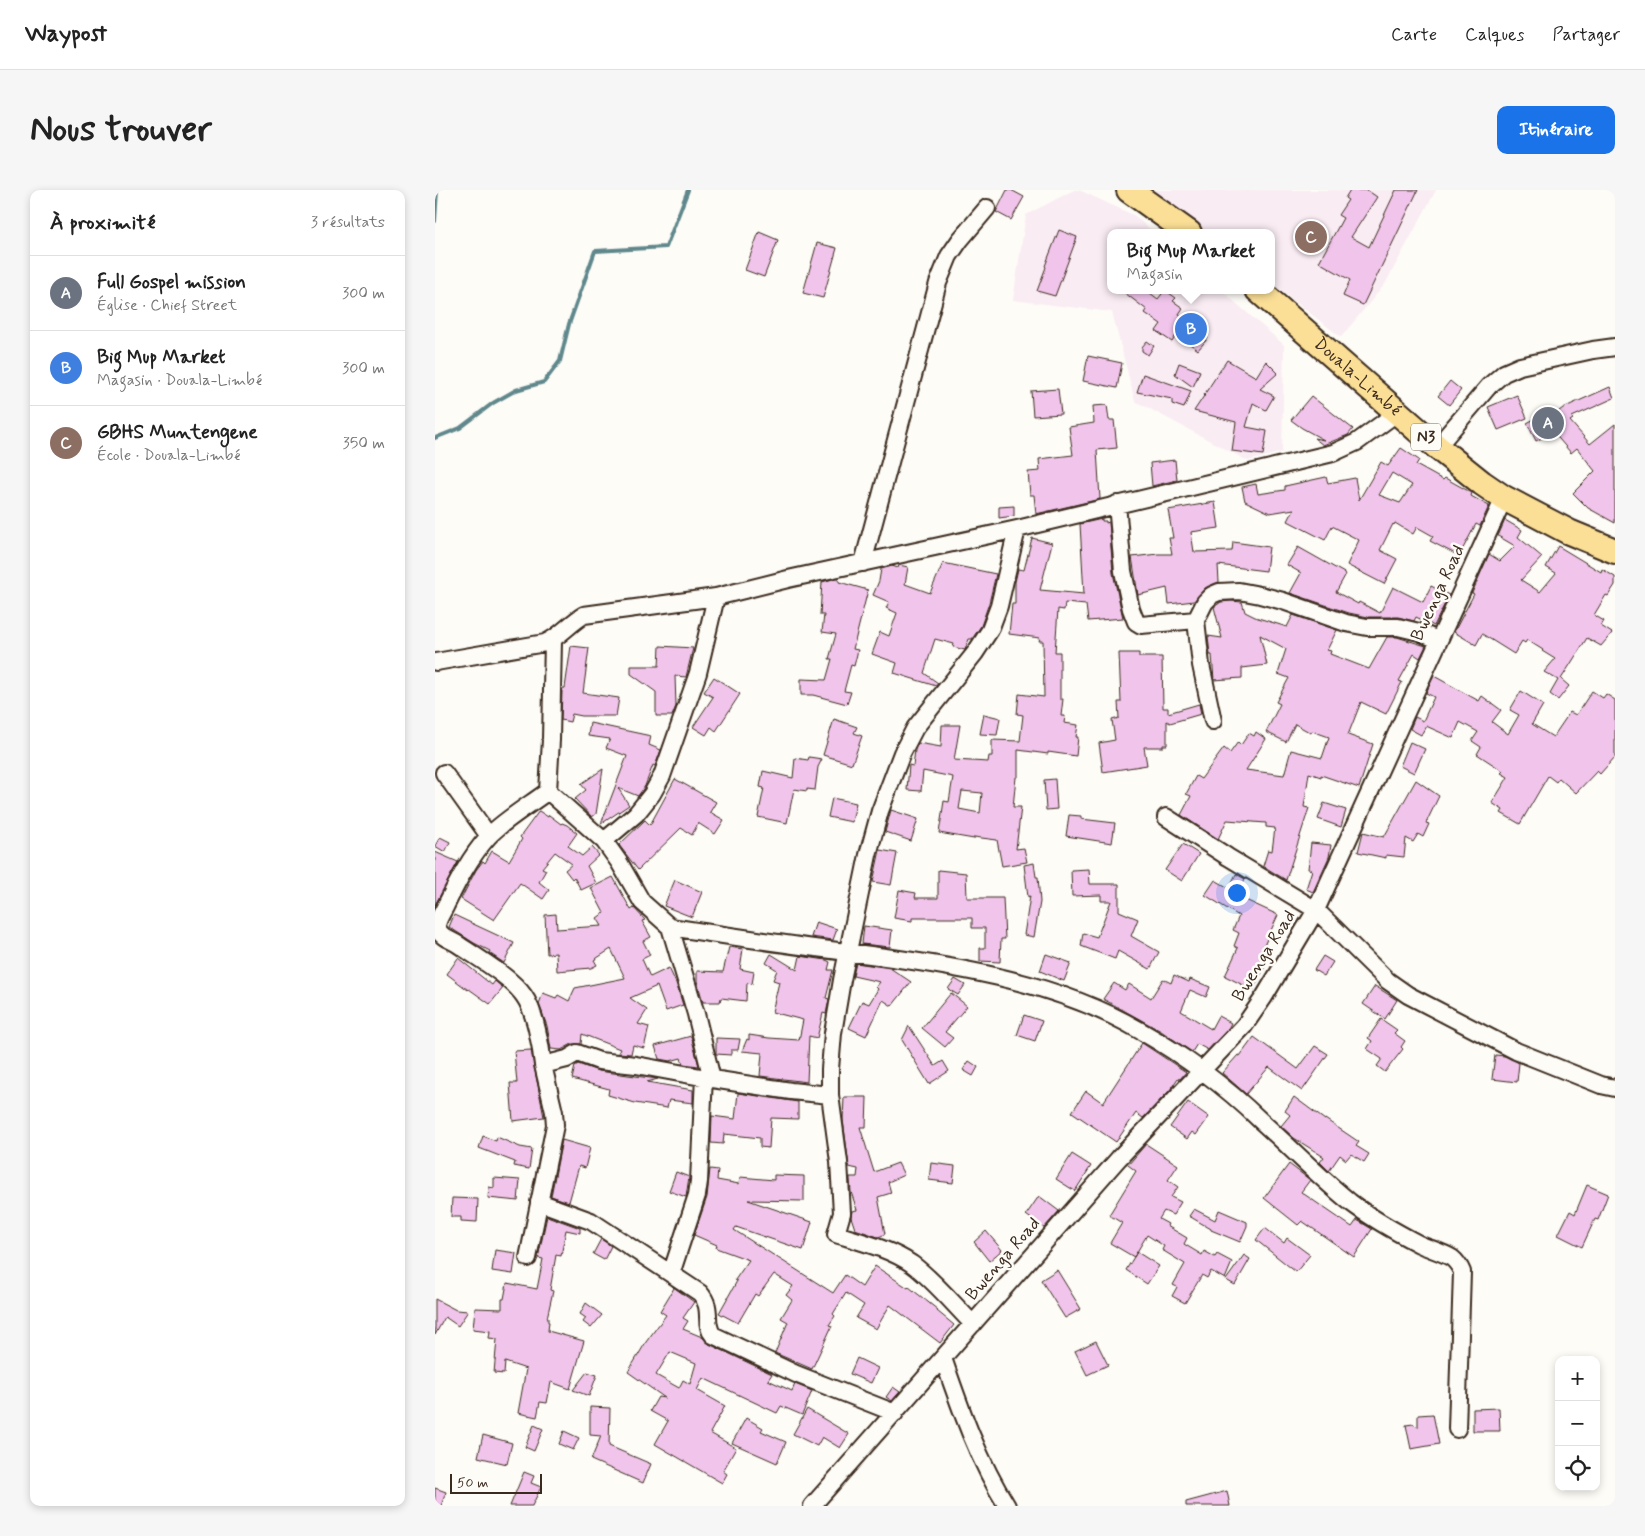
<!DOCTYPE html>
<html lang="fr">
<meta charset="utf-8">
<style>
body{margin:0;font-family:Mynerve,sans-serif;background:#f6f6f6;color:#222}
.controls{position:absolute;right:15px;bottom:15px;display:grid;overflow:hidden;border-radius:10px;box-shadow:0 2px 8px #0003}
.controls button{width:45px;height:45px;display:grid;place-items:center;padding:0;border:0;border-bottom:1px solid #e0e0e0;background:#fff;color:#222;font:25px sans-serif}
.scale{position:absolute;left:15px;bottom:12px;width:92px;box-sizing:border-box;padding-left:5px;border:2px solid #3b2a1e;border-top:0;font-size:14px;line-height:18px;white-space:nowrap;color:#3b2a1e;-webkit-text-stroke:4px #fdfcf7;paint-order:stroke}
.you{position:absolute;left:801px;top:702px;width:18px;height:18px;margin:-12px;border:4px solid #fff;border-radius:50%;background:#1a73e8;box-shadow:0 0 0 8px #1a73e833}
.badge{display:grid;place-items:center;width:32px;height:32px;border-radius:50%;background:#1a73e8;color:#fff;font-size:16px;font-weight:700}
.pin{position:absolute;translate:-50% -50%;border:2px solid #fff;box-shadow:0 1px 5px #0006}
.popup{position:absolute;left:672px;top:39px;width:168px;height:65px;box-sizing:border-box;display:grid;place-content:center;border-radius:10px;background:#fff;filter:drop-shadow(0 1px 4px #0005);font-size:16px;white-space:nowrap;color:#767676}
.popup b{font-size:19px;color:#222}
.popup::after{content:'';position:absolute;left:50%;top:100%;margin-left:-10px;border:10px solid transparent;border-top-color:#fff}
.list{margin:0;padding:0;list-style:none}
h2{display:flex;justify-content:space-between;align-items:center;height:65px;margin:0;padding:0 20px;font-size:21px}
h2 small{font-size:16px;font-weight:400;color:#767676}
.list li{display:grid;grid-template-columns:32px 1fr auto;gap:15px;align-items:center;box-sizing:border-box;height:75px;padding:0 20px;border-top:1px solid #e0e0e0}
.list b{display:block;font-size:19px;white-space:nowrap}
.list p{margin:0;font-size:16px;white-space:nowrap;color:#767676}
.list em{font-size:16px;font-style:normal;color:#767676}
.icon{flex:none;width:28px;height:28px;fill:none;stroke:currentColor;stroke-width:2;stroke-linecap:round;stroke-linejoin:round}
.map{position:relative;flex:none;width:1180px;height:1316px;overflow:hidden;border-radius:10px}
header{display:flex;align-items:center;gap:30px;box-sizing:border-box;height:70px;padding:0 25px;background:#fff;border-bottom:1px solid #e0e0e0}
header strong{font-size:24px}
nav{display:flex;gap:28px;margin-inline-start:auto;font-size:18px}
.intro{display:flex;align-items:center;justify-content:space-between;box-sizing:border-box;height:120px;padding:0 30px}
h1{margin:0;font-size:35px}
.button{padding:12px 22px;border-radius:10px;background:#1a73e8;color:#fff;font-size:18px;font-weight:700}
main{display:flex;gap:30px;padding:0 30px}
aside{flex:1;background:#fff;border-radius:10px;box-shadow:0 2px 8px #0003}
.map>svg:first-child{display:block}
.built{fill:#f9ecf3}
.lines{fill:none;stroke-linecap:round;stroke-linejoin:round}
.stream{stroke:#60888c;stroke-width:4}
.building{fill:#f1c5eb;stroke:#3b2a1e;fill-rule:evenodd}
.minor-casing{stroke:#3b2a1e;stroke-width:20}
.highway-casing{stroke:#3b2a1e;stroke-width:28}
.minor{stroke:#fdfcf7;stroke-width:16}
.highway{stroke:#fbdf96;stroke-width:24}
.labels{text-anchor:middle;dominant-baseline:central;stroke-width:5;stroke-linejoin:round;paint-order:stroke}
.shield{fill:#fdfcf7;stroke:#75695f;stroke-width:1}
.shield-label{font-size:16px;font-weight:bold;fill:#3b2a1e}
.street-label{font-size:18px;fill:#3b2a1e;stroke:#fdfcf7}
</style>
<header>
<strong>Waypost</strong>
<nav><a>Carte</a><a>Calques</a><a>Partager</a></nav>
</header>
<div class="intro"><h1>Nous trouver</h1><a class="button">Itinéraire</a></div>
<main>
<aside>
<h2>À proximité<small>3 résultats</small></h2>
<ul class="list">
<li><span class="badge" style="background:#6b7280">A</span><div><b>Full Gospel mission</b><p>Église · Chief Street</p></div><em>300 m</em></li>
<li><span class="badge" style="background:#3f7fe0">B</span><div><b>Big Mup Market</b><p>Magasin · Douala-Limbé</p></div><em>300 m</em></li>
<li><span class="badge" style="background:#8d6e63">C</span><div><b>GBHS Muntengene</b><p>École · Douala-Limbé</p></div><em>350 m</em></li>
</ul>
</aside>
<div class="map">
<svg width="1180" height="1316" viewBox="0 0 1180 1316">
<rect width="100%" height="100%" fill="#fdfcf7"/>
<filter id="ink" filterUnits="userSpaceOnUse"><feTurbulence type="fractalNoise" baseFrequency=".02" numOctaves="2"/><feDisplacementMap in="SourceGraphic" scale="10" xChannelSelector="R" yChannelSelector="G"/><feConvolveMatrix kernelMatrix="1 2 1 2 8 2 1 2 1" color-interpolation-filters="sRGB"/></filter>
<g filter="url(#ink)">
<path class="built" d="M639,0H644L700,26L719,43H676V100H786L849,155L847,262L813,271L700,211L677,122L578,110L591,25Z
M714,0H1001L950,94L906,147L836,93V43H770Z"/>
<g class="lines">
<path class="stream" d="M0,31L2,0
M0,248L25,238L58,213L81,200L109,192L125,171L134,134L160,61L231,57L253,0"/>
</g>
<path class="building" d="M572,0H576L589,7L576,30L561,22Z
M915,0H932L942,7L916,47L934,57L961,0H983L928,115L908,106L915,90L884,72L908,28L903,25L913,10L910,8Z
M624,40L642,47L620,106L602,101L611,77L610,76Z
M324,42L343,50L329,87L310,80Z
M382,53L402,58L388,108L368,103Z
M686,100H711L723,109L730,100L741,108L738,111L748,118L744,124L773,148L763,160L742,144L737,152L721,141L726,134L710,123L712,120Z
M712,151L719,156L713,165L707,161V157Z
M653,166L687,173L682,198L648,191Z
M792,170L821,187L831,171L843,183L825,199L839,206L831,220L818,213L811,237L832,241L828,265L797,261L801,232L759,221L769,206H770L769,205Z
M744,173L765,181L758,197L740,184Z
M708,184L756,201L749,218L737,214V209L702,202Z
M1015,191L1026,200L1014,215L1003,206Z
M1175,197L1179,208L1137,227L1138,229L1135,231L1155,254L1180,234V333L1153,318L1138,303L1160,281L1142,258L1136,263L1118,242L1101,251L1092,233L1111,223L1114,229L1128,218Z
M623,199L626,224L598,226L596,201Z
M1082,205L1092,228L1063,240L1053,217Z
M876,206L918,239L913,245L888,255L879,248L889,250L867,238L856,230Z
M672,215L674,230H679L682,258L662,260L665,309L601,324L599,305H595L593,282L605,281L604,269L638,265L634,237L659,233L658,216Z
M966,258L984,270L981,275L1008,290L1010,288L1037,303L1036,306L1054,316L1045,336L1041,334L1024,366L995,351L998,346L982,337L978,344L960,333L959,335L958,334L945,360L962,369L949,394L912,375L924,350L897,336L890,350L853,331L859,319L835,323L810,311L807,297L821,294L823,304L850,300V296L891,287L893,293L920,288L924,310L946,272L953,276ZM957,283L977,295L965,313L944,305Z
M740,270L742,290L717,296L715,273Z
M780,312L784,338L756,342L759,362L797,361L798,352L834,357L831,381L783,375L784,392L770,398L759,411L734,414L732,398L703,405L697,367L723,364H737L734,348H738L733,320Z
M579,316V326L564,328V317Z
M667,329V331H671V333L674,332L678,383L688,428L653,431L651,415L630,413L629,420L623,419L620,462H625V509H628L626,526H630L629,533L643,535L641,547H643L641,566L613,562V564L583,560V587H581L578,617H586L581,659L589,658L592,672L567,676L562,650L539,647V649L504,643L509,611L514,612L518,587L488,581L486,601L472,600L474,575L478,576L480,560L483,553L506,557L507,535H525L519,570L553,572L554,566H557V550L585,551L588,525L582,524L584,504L609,507L608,451H604L605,448L574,444L577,414H580V392L583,379L589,380L597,348L617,353L605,400L649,404L645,334ZM527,601L547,603L545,623L524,619Z
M1070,330L1087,340L1083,347L1107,367L1086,390L1105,402L1121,383L1111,377L1123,356L1166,382L1167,379L1180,387V395L1173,406L1171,405L1159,425L1169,431L1166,436L1177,443L1166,456L1152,448L1126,489L1134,496L1123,510L1115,504L1123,490L1109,482L1120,469L1107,461L1108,460L1092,450L1090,453L1087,451L1079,464L1047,444L1041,455L1019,442L1039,404L1037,403L1054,364L1065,371L1080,356L1063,346Z
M863,357L911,384L901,402L923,414L924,412L945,423L958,397L988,412L996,396L1014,405L999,436L981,427L979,431L963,427H933L914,423L855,403L866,383L852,375Z
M508,373L561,384L554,413L546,436L537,449H534L530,460L518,457L519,454L500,449L489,483L503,493L501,496L459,483L462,473L437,464L445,442L454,446L462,423L451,418L454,412L438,405L444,391L446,379L457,376L463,378L464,375L473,377L470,394L495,403Z
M398,389L404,390V392L433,400L418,459L423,460L419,476L416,475L409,501L416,502L412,514L378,505H366V489L391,490L397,469H394L401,444L387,442L389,425H385L387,392Z
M796,411L807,412L810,422L820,427L852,437L858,425L902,440L892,460L896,461L895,464L934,479L952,447H962L991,456L985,468L979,464L964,491L967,492L951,524L926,512L913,545L938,554L924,598L886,585V587L874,583L869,617L874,618L851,690L828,676L833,660L837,661L840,638L831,637V633L792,630L783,649L746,625L756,606L751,604L761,586L766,589L789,558L795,563L803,552L806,555L814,543L819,546L821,542L831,549L811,580L849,585L856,560L887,568L894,547L877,541L876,543L860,534L851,552L831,542L845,514L841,512L854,488L843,484L851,459L825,445L832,475L807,478V488L779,490L777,465H775L773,446L787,448L779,417L786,412Z
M136,456L154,458L148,503L184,508L181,526H147L137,524L135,532L126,530L127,501L128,498H130Z
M225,456L258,458L251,487L240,486L241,516L237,526H221V502L196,484V476H224Z
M684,463H704V467H727L728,518H733V523L764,514L766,524L735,533L732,531V555H728V557H709L712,575L668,582L664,553L680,550L677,530L684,528L683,512H686Z
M999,486L1044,511L1047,506L1066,520L1057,532L1073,544L1084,525L1075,520L1086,501L1108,515L1097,534L1118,547L1135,522L1141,525L1157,501L1168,508L1171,504L1180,510V567L1165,584L1162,581L1141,603L1124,588L1121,592L1113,586L1085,634L1066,623L1068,620L1057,613L1073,587L1066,583L1068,581L1042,564L1046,557L1037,551L1043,542L1025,532L1018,548L991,536L986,545L975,539L980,527L988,531L999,507L991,503Z
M279,487L305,504L281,541L276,537L271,545L258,537L278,507L269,502Z
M549,524L565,528L562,545L545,544Z
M399,529L422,537L419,543L427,546L417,574L388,565Z
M155,533L216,546L214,555L226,560L220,576L218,575L210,596L203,606L183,598L194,615L166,634L192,566L171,558L175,549L153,546Z
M975,552L990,559L979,583L965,576Z
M374,567L387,569L383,577L380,600L372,599V601L359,599L352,633L323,627L329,598L325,597L328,581L358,588L360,568L373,570Z
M168,579L161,624L157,627L140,609L151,600L146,594Z
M240,589L281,612L275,622L289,630L280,644L263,633L257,645L246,638L203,680L184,655L210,630L215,635Z
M620,589L622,619L611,620L609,590Z
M981,590L1004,606L991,633L994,634L988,647L983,644L978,652L971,648L969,667L951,665V668L923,662L928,642L949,647Z
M397,608L421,613L417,632L393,627Z
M889,613L911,620L906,637L883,629Z
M456,620L483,629L476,651L450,642Z
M104,621L113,627L114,625L126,634L127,633L132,635L142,643L133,656L147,666L157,657L164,665L152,676L161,693L146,700L139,687L137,689L130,680L137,674L120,662L107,678L111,680L104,692L114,700L108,709L85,693L59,730L26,709L41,680L48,671L50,673L57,661L74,671L87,649L85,647Z
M634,625L646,626V629L680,633L677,653L631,646Z
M5,647L15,652L10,662L0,656Z
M876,653L896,655L894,667L878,702L871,699L877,680L873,679Z
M748,654L764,664L747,691L730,680Z
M445,660L462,663L456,695L438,692Z
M0,662L23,672L0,715Z
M599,673L601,687H603L605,712L599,747L589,745L595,706L593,707L589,675Z
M654,679L655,694H684V721L703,729L696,746L724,762L715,779L683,761L680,769L646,756L648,743L662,747L676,711H666V705L637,706L636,680Z
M503,680L531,683L532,708H568L570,749H566L565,772L545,771V758H550V738H537V728H477V731L459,728L464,700L481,703L480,708H503Z
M801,684L810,689L802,706L843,725L827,760L836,764L818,800L790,786L803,758L799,756L804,743L798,740L804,726L770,705L780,690L794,698Z
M178,687L196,720L199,718L210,730L207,731L216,747L208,751L215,765L207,769L215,787L234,778L241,793L248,815L231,821L222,796L195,808L212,820L203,834L214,837L209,858L198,855L196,864L183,863L185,859L147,844L146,854H137L126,860L116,859L112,836L104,814L108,803L121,808L123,805L134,811L140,798L190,788L176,759L159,770L162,775L156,778L122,781L121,763L112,764L110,725L121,724L122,739L167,736L162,728L169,723L156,698Z
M240,690L267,702L257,727L229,716Z
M19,725L79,753L69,773L54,763L55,761L39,753L14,737Z
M381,732L402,739L398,750L376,747Z
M429,736L457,740L455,757L427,754Z
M294,757L308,759L305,779L319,782L317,794L312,793L311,811L286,808L285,812H268L262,791V781L288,782Z
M336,764L362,780L365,766L391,770L395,772L393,780H398L391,808L394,809L391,824L388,823L382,848L374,846L372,892L325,886L327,863L307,861L312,849L314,850V845L334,848L364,850L368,830L337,822L344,792L338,790L342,780L331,773Z
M611,764L636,773L629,791L605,781Z
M888,766L898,772L889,786L879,780Z
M23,768L57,795L60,791L68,798L55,814L34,799L33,800L12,784Z
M421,773L455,778L476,792L457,816L448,810L431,846L414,838L427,811L434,814L443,799L441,797L445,792L418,786Z
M739,785L754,792L755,789L775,797L771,807L755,800L746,821L776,839L783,826L796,833L793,839L773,860L762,854L757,862L726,841L668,809L679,793L690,800L694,794L716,808L728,789L736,793Z
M520,789L530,795L523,805L513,799Z
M940,796L962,810L950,829L928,814Z
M516,803L532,816L510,842L518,848L510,857L487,838Z
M589,825L607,831L600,851L582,845Z
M946,829L962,840L959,843L970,851L966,857L968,859L950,882L942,876L947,869L932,859L937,851L933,848Z
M474,836L500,876L508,871L514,881L494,894L467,850Z
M256,846L264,876L248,874L246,868L235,871L224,869L220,856Z
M819,847L863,879L880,856L893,864L867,901L834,877L811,904L787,883L803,865L805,866Z
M281,848L305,849L303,860H296V865L281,864Z
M707,853L751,882L745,889L743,888L735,900L708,928L701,923L681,952L637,922L651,901L668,913Z
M96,860L109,927L78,931L75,893H82L79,861Z
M1060,865L1070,866L1084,873L1082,892L1057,889Z
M534,871L543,877L538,886L528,880Z
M143,874L163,881L223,889L212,892L258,900V913L234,910L232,918L200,913L173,905L174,899L137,889L140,876Z
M303,903L363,912V929L336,928L334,958L325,957V948L289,944L288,954L276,953L277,926L300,929Z
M409,907H432L431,937H425L439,982L463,973L469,985L453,992L456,1003L443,1007L450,1044L446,1046L443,1047L420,1039L416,1027L417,1021L422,1020L416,1002L415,989V987H422L423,979L414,977L408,930Z
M859,907L890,930V929L924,952L921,956L934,964L929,972L916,964L911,970L905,965L894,981L885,972L889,967L859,948L846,936L855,925L850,921Z
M753,912L774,927L761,945L757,942L752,949L735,937Z
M48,946L61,951L62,947L85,957L97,959L94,979L79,976L80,972L44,958Z
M127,950L155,958L150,978L144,976L134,1012L116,1006Z
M711,954L743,975L733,990L743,997L736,1007L746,1012L738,1025L729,1021L724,1029L733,1034L732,1036L752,1048L749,1054L767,1065L769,1061L780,1067L782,1064L797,1072L790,1089L776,1081L772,1088L767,1085L750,1113L737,1106L742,1097L738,1095L750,1074L727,1060L729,1056L712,1045L699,1067L675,1053L687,1033L674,1025L701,981L693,975Z
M637,964L656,976L640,1001L621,989Z
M496,973L520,976L518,993L494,990Z
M854,974L875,990L866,1002L917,1037L922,1030L937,1039L919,1067L867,1031L863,1035L829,1008Z
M275,979L283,980L282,990L304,994L305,987L339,990V985L369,986V1011L313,1010L377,1032L368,1060L301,1037L299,1040L398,1103L410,1085L427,1097L440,1076L473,1098L474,1097L503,1120L502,1121L519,1135L505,1153L455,1115L441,1139L421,1128L429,1115L411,1103L398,1124L400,1126L394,1135L397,1136L377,1179L340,1163L353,1132L346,1128L357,1110L351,1105L358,1096L339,1084L323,1106L320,1104L303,1133L284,1123L302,1091L300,1090L314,1070L281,1058L282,1055L259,1045L272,1007Z
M241,982L254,987L251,1007L234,1001Z
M59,988L85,990L83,1011L53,1008L54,997L59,998Z
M1152,995L1173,1004L1163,1030L1160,1029L1147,1057L1123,1045L1135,1021L1140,1024Z
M604,1006L624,1021L609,1038L591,1025Z
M17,1008L43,1009L42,1032L26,1031V1027H16Z
M759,1019L780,1030L784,1020L812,1032V1036L805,1052L776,1040V1039L754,1026Z
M112,1026L145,1038V1043L131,1040L126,1066L121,1065L115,1100L118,1101L112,1128H113V1132H114L113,1141L149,1151L135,1199L116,1192L112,1213L105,1212L102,1227L83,1223L91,1179L70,1172L69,1184L59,1183L62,1149L54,1148L55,1141L38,1139L40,1118L67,1119V1109H69L72,1093L102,1099L108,1069L103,1068Z
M830,1038L849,1053L852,1048L875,1065L861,1082L821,1050Z
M551,1041L567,1060L554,1071L539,1052Z
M166,1049L176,1056L169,1070L158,1064Z
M60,1060L81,1063L78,1084L57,1081Z
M702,1062L724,1076L712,1094L691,1080Z
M809,1065L815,1069L800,1095L791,1090Z
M622,1080L646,1119L630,1128L606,1090Z
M237,1096L259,1112L248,1128L253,1131L248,1139L267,1147L274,1154L337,1184L333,1190L357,1201L360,1194L377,1201L367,1225L346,1216L342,1223L268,1188L262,1200L290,1216L275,1243L301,1258L288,1281L292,1284L287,1293L220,1254L233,1231L215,1221L223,1207L230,1208L193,1182L211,1152L231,1125L225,1121L239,1098ZM235,1162L261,1173L255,1194L248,1190L244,1198L221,1185Z
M0,1109L21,1120L33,1121L23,1136L10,1127L0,1145Z
M151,1113L167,1125L156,1138L148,1132L151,1128L145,1124Z
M661,1151L673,1175L652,1185L640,1161Z
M422,1168L443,1178L436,1193L415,1184Z
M152,1182L162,1185L154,1206L138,1200Z
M458,1197L465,1202L457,1211L451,1207Z
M155,1217L175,1218L174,1256L216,1274L208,1293L156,1270L166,1246L155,1245Z
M1064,1218L1065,1241H1038V1219Z
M372,1219L414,1244L405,1258L387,1247L382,1256L358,1244Z
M998,1224L1004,1254L976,1259L971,1235L978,1234L983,1237V1225Z
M311,1228L328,1238L326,1241L351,1252L342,1273L297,1253Z
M99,1235L108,1239L99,1261L90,1257Z
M129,1241L144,1248L138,1260L124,1254Z
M48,1245L77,1253L72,1274L43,1267Z
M89,1282L99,1286L96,1293L106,1297L97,1316H75Z
M0,1298L11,1302L6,1316H0Z
M792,1301L795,1316H751V1312Z"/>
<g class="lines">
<g class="minor-casing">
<path id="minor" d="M1002,257L1054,196L1069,183L1085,176L1158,160L1180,157
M682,314L688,381L696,419L701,432L706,435L761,430
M428,373L503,93L514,66L525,50L552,18
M118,450L116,550L113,601L169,651L184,672L207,712L235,737
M1,472L110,453C125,447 135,433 149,425L281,407L353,389L582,339L898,263L922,252L963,222
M778,531L766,475L761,430L770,412L777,405L784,402L804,401L825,405L848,411L911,433L932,437H963L984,442L1003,450
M9,583L54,646
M113,601C96,614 66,632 53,647C35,667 23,691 11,715C8,722 0,732 3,739C6,748 17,750 24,755C43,768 76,787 89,806C100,821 106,856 108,875L132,869L142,863L164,871L201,875L277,889
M731,627L793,667L881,720L953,791L973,805L1081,861L1166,895L1180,898
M169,651L201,624L217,604L227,586L263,483L281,407
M395,905L356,901L277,889L261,824L235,737C294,746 353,755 412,762C509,774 619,790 704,840C748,865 790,896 826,931C856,958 884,987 915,1012C936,1028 961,1042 984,1054C995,1059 1007,1062 1017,1068C1022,1072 1025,1077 1027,1082L1022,1239
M104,1012L156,1031L265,1103C279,1119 268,1133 278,1145L361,1184L460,1223
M93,1068L120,935L119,922L108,875
M236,1084L262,1005L264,991L269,887
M538,1134C519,1115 499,1090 477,1074C455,1059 427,1052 401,1044L407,1023L404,972L395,905V879L398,843L407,790L433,665L445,621L467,563L480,538L540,463L555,440L564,416L582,339
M508,1168C526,1220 543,1270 572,1316
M377,1316L684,968L809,836L829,807L881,720L1069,308"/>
</g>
<g class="highway-casing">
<g id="highway">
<path d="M694,0L754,43"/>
<path id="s1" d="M823,100L1002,257L1047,293L1069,308L1134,342L1180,361"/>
</g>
</g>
<use href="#minor" class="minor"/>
<use href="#highway" class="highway"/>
</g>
</g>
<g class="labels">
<rect class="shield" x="976" y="233.5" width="30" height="27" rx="4"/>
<g class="shield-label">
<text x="991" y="247">N3</text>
</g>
<g class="street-label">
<text stroke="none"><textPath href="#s1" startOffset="132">Douala-Limbé</textPath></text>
<text transform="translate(1003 403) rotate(-65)">Bwenga Road</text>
<text transform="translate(829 766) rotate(-58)">Bwenga Road</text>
<text transform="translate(568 1069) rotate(-49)">Bwenga Road</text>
</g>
</g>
</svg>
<div class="controls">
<button>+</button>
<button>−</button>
<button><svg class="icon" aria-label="locate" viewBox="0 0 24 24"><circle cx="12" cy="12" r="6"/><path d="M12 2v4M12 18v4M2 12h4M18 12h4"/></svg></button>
</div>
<div class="scale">50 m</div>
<div class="you"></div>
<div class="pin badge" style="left:1113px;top:233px;background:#6b7280">A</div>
<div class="pin badge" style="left:756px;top:139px;background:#3f7fe0">B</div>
<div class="popup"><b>Big Mup Market</b>Magasin</div>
<div class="pin badge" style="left:876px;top:47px;background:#8d6e63">C</div>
</div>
</main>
